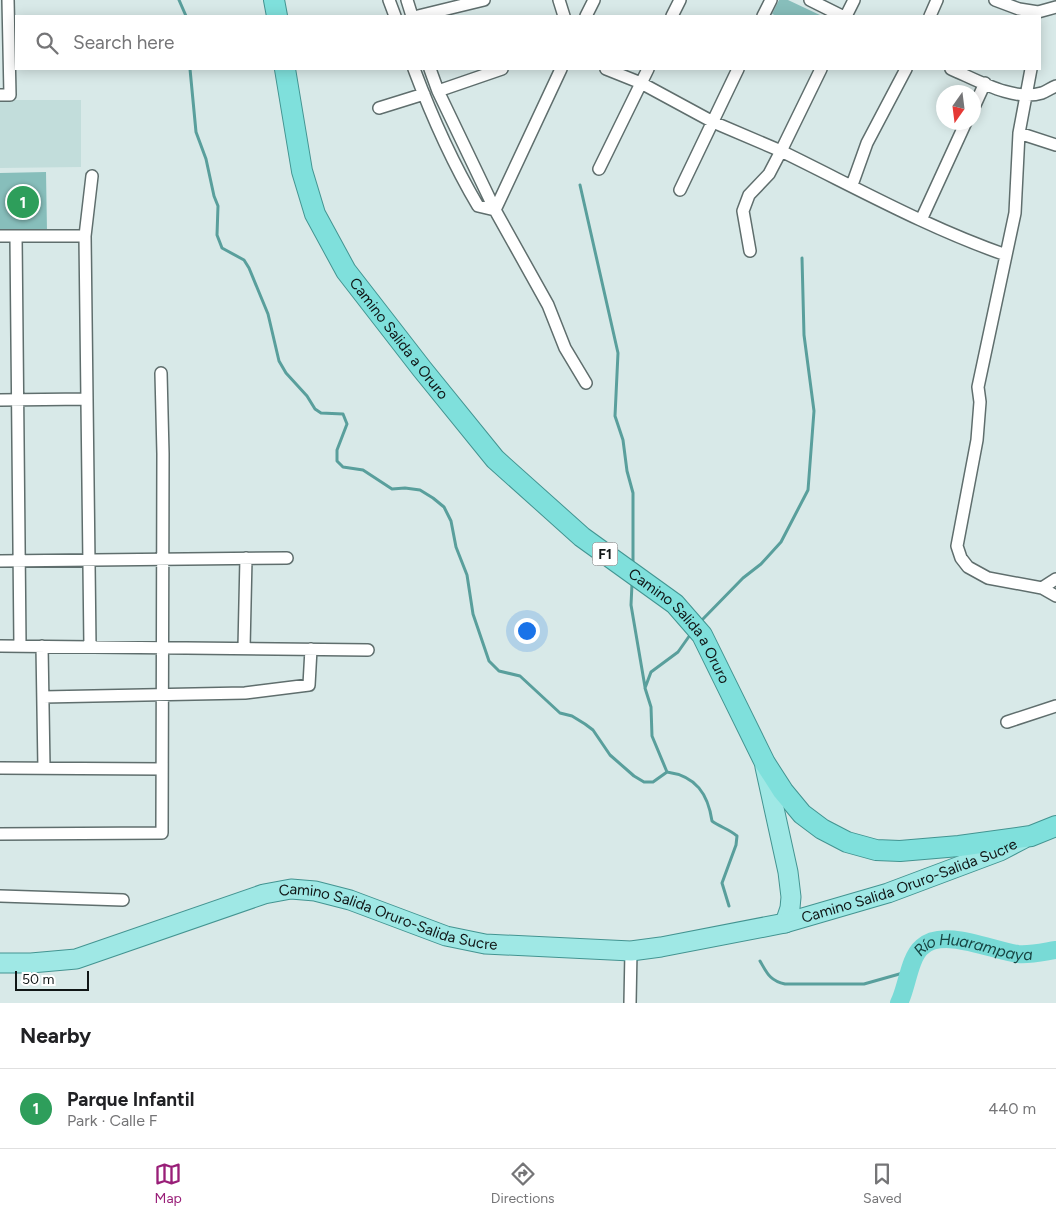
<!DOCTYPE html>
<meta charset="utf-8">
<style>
body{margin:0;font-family:Figtree,sans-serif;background:#f6f6f6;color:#202124}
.compass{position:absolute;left:936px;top:85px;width:45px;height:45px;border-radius:50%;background:#fff;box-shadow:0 2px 12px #0003;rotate:194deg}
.scale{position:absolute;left:15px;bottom:12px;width:74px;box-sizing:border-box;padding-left:5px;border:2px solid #101616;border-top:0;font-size:14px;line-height:18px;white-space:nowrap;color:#101616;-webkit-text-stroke:4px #fff;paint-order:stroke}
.you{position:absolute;left:526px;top:630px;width:18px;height:18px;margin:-12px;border:4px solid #fff;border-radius:50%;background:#1a73e8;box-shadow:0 0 0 8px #1a73e833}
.badge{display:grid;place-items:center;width:32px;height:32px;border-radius:50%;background:#991f78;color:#fff;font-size:16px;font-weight:700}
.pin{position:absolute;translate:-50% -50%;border:2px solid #fff;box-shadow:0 1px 5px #0006}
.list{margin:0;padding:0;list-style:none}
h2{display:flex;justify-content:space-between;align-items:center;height:65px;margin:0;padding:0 20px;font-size:21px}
h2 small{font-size:16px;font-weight:400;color:#757577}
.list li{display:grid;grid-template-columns:32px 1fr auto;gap:15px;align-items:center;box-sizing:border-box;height:80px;padding:0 20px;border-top:1px solid #e0e0e0}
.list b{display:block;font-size:19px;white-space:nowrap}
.list p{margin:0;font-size:16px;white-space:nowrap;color:#757577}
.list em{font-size:16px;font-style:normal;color:#757577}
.icon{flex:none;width:28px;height:28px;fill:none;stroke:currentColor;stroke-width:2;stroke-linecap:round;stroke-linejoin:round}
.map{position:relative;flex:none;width:1056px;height:1003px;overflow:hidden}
.search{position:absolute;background:#fff;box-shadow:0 2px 12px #0003;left:15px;right:15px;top:15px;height:55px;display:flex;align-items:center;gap:12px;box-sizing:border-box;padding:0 18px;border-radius:0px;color:#757577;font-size:19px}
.sheet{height:145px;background:#fff}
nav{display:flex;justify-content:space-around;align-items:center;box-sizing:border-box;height:70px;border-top:1px solid #e0e0e0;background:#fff;font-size:14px;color:#757577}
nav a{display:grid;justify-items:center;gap:2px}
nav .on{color:#991f78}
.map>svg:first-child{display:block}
.built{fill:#c2dddb}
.green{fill:#87bebb}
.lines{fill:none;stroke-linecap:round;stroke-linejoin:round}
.stream{stroke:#599f9c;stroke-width:3}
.river{stroke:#78dad6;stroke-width:18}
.minor-casing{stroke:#5f6e6d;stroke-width:14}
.primary-casing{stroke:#439491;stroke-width:21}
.trunk-casing{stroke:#439491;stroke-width:22}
.minor{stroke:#fff;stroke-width:11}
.primary{stroke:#9fe8e5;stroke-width:19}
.trunk{stroke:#7fe0dc;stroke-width:20}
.labels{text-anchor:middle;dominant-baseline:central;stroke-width:4.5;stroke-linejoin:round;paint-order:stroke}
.shield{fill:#fff;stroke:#585c5c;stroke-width:1}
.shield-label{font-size:14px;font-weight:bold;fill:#101616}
.street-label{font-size:15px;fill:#101616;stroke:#fff}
.water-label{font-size:16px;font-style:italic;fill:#174543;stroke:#fff}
</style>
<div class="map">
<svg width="1056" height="1003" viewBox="0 0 1056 1003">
<rect width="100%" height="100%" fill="#d8e9e8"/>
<path class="built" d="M0,100H81V167L0,168Z"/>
<path class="green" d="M779,0H788L822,16H777L772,14Z
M46,172L47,231L0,232V173Z"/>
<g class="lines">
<path class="stream" d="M179,0L186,16
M190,69L196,132L206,159L214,196L218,206L217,235L222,248L244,260L249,268L268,314L279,361L286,373L307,396L315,409L321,413L343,414L347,424L337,450V461L343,467L363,470L392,489L405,488L420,490L433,498L444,507L451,521L456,547L467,575L473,614L489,661L499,671L520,676L560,713L572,716L585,724L593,730L610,755L634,776L644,782H653L667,772C696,776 708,794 712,821C720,827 729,829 737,836L736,845L722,883L729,906
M580,185L618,353L615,416L623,440L627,471L633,493V563
M632,584L631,605L645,687
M701,621L743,578L761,564L781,542L808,490L814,411L804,335L802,258
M667,772L652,736L651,707L645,688L651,672L678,652L690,635
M760,961C767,973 770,981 785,984H864L910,971"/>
<path class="river" id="s1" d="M899,1003C907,988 909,958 922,947C943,927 993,951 1018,954C1031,955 1043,952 1056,950"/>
<g class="minor-casing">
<path id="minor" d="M389,0L395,16
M407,0L412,16
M559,0L564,16
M810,0L842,16
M995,0L1019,9L1038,12L1056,7
M418,16L484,0
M586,16L594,0
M672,16L680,0
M763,16L771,0
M846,16L854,0
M930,16L937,0
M414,69C432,117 452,162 478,206L495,210L561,69
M430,69L438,91L495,210L548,305L565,348L586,383
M606,69L641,83L713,122L781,151L821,69
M951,69C977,80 1014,102 1042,93C1047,91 1051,88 1056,86
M1031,69L1019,133L1015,213L978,387L980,402L977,440L957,546L961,558L968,567L988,578L1042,588L1056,596
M438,91L502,69
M0,95H10L8,0
M974,107L985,83
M379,108L424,94
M1019,133L1056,145
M599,169L648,69
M852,185L867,143L906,69
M680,190L738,69
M921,220L966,122
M0,236H85
M16,236L20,646
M750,251L743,211L749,195L769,174L781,151C855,187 928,228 1006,255
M0,400L87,399
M0,561L287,558
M1042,588L1056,579
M0,646L368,650
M42,646L44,768
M90,646L85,236L92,176
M244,648L246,558
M43,697L245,693L309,685L311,649
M1007,722L1056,706
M0,768L162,769
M0,834L162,833L163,454L161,373
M0,896L123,900
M630,1003L631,951"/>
</g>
<g class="primary-casing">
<g id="primary">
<path d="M765,767L788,872L791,897L790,908L785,923"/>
<path id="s2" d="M0,963H31L76,959L264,894L291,889L315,891L350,900L446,936L485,944L631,951L661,947L785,923L888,893L1000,851L1023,839"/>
</g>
</g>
<g class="trunk-casing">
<g id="trunk">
<path d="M274,0L277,16"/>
<path id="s3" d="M285,69L302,171L315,214L346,271L422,369L495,459L582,537L675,604L702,635L765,763L783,791L802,814L822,829L847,842L876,850L900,851L959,846L1031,836L1056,826"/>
</g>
</g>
<use href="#minor" class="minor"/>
<use href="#primary" class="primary"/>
<use href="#trunk" class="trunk"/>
</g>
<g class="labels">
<rect class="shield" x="592.5" y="542.5" width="25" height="23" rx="4"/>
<g class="shield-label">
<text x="605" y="554">F1</text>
</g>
<g class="street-label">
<text stroke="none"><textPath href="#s3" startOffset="299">Camino Salida a Oruro</textPath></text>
<text stroke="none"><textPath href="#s3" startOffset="704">Camino Salida a Oruro</textPath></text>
<text stroke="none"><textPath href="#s2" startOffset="939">Camino Salida Oruro-Salida Sucre</textPath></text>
<text stroke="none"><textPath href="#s2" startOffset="404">Camino Salida Oruro-Salida Sucre</textPath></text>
</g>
<g class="water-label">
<text stroke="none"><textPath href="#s1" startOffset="114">Río Huarampaya</textPath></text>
</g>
</g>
</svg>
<svg class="compass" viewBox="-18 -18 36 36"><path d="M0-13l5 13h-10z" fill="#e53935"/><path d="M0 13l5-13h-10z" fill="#757577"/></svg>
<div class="scale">50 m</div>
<div class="you"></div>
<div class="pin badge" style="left:23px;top:202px;background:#2e9e5b">1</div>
<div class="search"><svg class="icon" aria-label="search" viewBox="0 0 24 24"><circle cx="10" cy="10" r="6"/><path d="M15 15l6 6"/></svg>Search here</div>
</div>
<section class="sheet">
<h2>Nearby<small></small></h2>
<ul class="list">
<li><span class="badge" style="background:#2e9e5b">1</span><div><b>Parque Infantil</b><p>Park · Calle F</p></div><em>440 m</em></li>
</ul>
</section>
<nav>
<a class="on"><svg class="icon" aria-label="map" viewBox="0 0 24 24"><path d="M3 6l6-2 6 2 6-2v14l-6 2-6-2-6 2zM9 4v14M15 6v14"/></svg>Map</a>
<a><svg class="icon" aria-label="directions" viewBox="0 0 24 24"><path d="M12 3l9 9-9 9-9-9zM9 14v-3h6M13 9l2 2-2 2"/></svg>Directions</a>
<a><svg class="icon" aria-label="saved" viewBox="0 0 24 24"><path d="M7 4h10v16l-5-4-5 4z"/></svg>Saved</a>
</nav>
